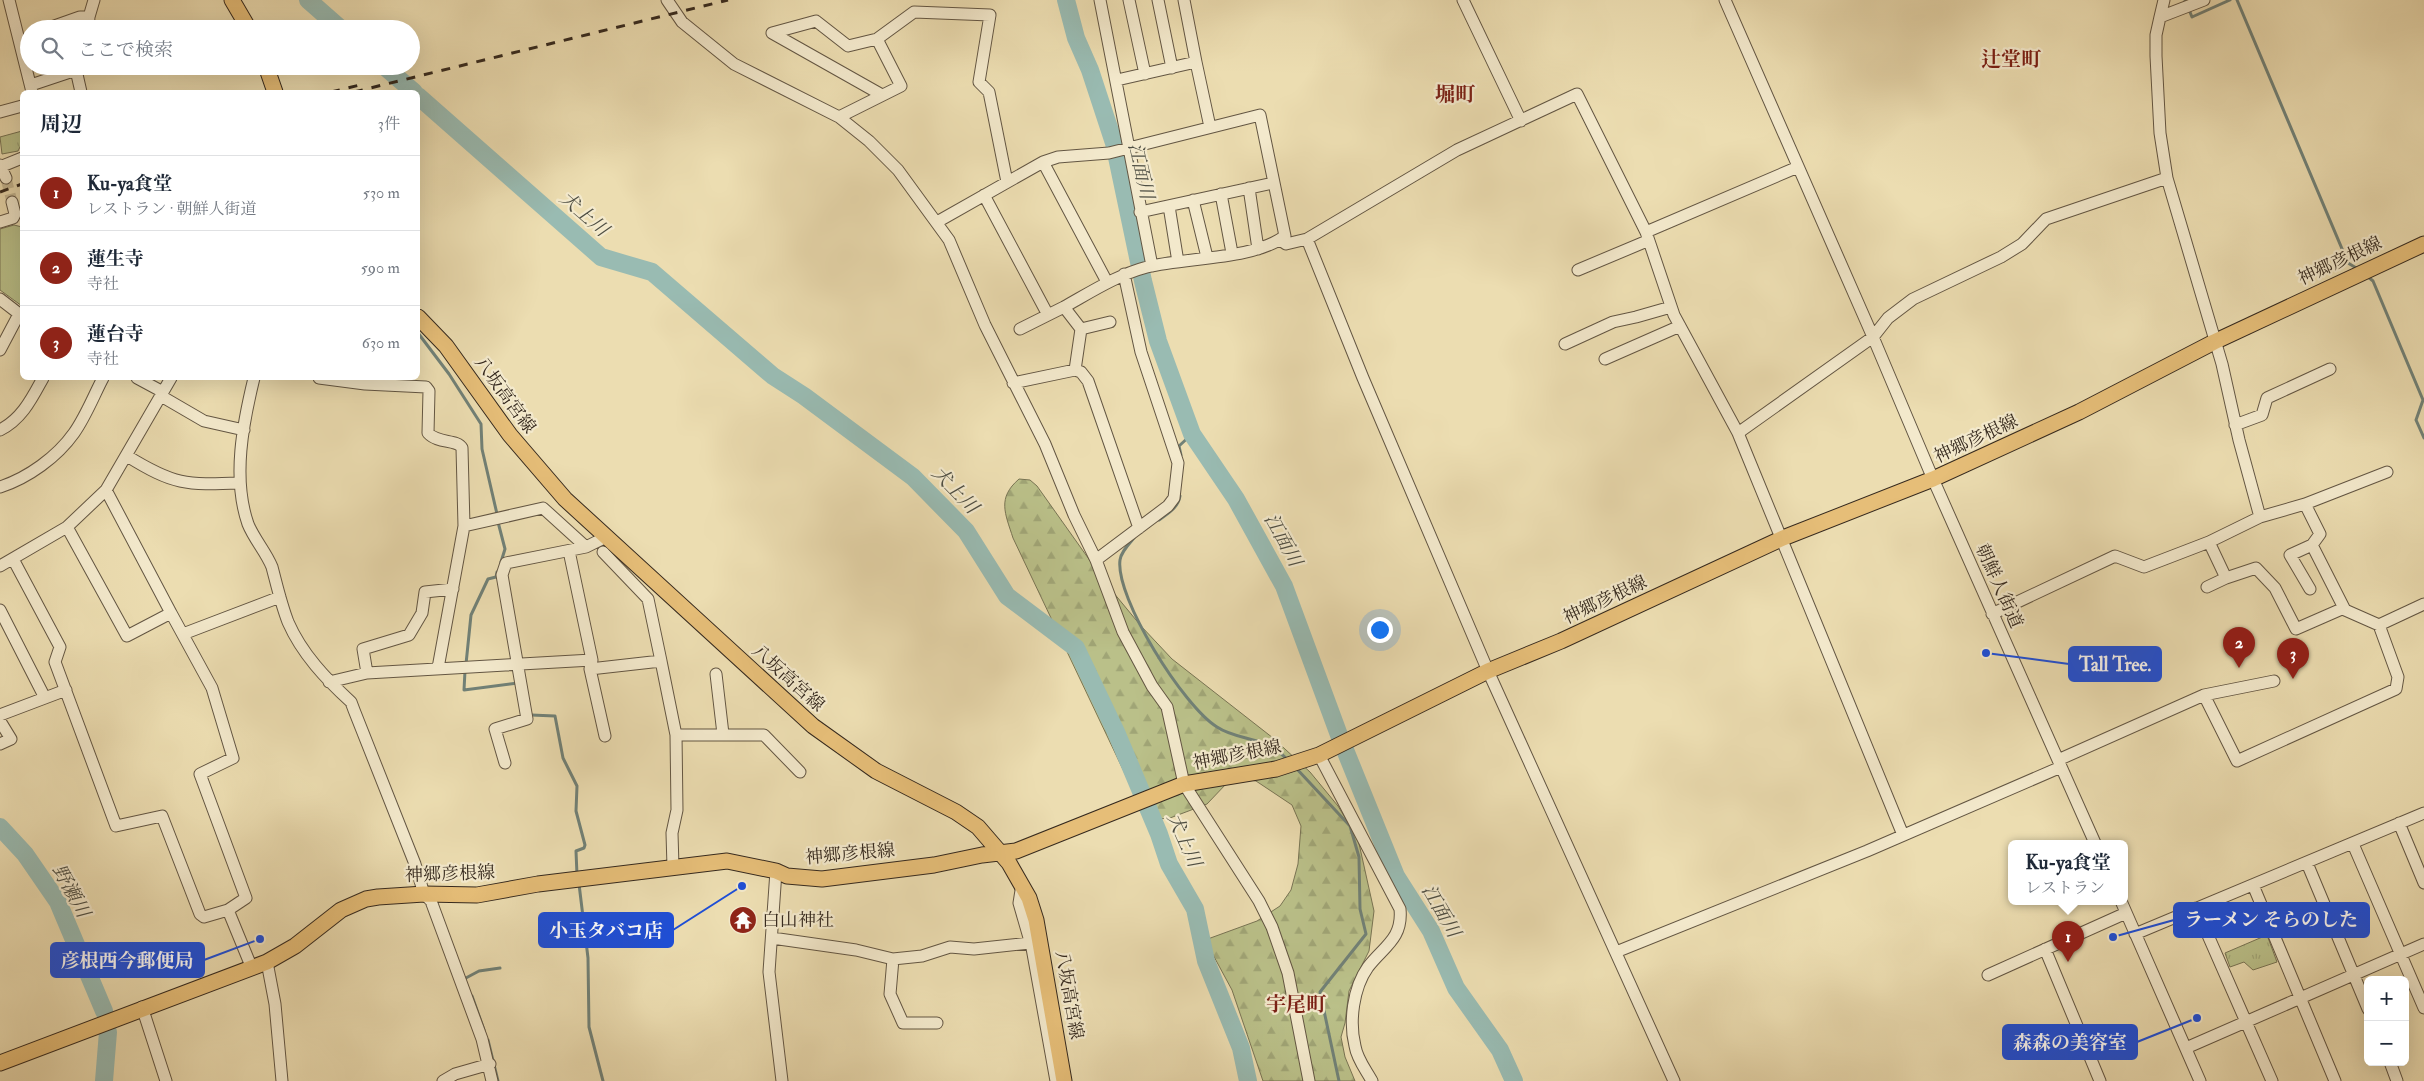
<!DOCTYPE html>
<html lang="ja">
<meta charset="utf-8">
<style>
body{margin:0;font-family:"IM FELL Double Pica","Noto Serif JP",serif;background:#f2f2f3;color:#1f2937}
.controls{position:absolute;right:15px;bottom:15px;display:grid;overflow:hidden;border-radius:8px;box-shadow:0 5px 20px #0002}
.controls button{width:45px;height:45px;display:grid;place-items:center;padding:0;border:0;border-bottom:1px solid #e0e1e3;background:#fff;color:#1f2937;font:25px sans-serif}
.you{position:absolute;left:1379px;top:629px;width:18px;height:18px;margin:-12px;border:4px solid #fff;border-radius:50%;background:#1a73e8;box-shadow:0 0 0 8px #1a73e833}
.badge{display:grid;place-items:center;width:32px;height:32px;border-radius:50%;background:#8f2418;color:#fff;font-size:16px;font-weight:700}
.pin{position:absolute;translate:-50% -41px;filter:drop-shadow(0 1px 2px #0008)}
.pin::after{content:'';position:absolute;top:26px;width:18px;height:15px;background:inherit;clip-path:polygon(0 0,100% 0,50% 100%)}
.popup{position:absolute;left:2008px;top:840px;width:120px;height:65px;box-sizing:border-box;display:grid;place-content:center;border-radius:8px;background:#fff;filter:drop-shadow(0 1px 4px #0005);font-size:16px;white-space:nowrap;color:#747a83}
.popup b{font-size:19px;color:#1f2937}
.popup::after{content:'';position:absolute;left:50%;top:100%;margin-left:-10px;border:10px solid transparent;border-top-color:#fff}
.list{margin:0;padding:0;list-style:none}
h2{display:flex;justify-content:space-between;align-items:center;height:65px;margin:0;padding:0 20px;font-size:21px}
h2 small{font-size:16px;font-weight:400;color:#747a83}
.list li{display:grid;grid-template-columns:32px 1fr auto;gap:15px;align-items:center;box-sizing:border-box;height:75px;padding:0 20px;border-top:1px solid #e0e1e3}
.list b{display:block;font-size:19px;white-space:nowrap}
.list p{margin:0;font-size:16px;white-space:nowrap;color:#747a83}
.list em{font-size:16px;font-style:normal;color:#747a83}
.icon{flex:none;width:28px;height:28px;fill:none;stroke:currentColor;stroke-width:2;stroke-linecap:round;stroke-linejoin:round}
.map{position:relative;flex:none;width:2424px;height:1081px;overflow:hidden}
.search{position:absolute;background:#fff;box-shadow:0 5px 20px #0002;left:20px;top:20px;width:400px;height:55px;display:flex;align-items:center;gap:12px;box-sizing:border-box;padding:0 18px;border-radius:28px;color:#747a83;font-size:19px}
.panel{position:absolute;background:#fff;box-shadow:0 5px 20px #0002;left:20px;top:90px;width:400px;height:290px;border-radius:8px}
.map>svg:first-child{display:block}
.grass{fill:#bac089;stroke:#787454}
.forest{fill:url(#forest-firs);stroke:#787454}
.park{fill:url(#park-tufts);stroke:#787454}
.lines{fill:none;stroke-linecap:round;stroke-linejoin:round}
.stream{stroke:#718177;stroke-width:3}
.river{stroke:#99bbb2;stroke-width:18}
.minor-tunnel{stroke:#c7b994;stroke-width:11;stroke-dasharray:11 5.5;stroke-linecap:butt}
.minor-casing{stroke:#635643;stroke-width:13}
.major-casing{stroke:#35291e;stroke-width:17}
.minor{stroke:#f3e9cc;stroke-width:11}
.major{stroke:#e6be78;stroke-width:15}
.rail{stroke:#35291e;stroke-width:3;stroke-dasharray:9 9;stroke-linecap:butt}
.labels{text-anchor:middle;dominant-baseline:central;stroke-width:4.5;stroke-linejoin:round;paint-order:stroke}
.street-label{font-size:18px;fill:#35291e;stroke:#f3e9cc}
.poi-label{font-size:18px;fill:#35291e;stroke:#f3e9cc;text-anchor:start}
.water-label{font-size:19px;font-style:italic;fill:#4e4e43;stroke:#f3e9cc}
.quarter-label{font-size:20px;font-weight:bold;fill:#7a1f14;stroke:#f3e9cc}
.leader{fill:none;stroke:#1d4ed8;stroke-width:2}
.callout-dot{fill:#1d4ed8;stroke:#f3e9cc;stroke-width:2}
.callout{fill:#1d4ed8;stroke:#1d4ed8;stroke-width:2}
.callout-label{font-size:19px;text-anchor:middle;font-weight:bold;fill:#fff}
</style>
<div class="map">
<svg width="2424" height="1081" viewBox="0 0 2424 1081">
<defs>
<pattern id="forest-firs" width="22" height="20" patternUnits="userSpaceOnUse" patternTransform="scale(1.25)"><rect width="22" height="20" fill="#bac089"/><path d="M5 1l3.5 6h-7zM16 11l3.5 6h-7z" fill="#a0a576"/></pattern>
<pattern id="park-tufts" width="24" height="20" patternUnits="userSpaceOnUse" patternTransform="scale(1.25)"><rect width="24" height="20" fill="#bac089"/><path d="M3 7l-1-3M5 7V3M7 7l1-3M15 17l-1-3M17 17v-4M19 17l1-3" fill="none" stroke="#a0a576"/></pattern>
</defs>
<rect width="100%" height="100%" fill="#ecddb1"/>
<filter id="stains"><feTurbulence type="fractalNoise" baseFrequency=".004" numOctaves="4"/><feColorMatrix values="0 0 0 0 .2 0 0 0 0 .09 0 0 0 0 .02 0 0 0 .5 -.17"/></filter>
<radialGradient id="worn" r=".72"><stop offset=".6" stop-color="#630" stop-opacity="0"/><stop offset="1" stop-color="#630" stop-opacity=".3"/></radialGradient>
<path class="grass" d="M14,225L22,227V306L0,290V229Z"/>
<path class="forest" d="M1019,479L1030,480L1037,486L1108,586L1141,626L1172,659L1273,738L1310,772L1338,806L1358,839L1374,911L1369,951L1349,991L1345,1023L1341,1037L1345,1057L1355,1081H1263L1232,990L1205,940L1257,921L1280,906L1291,890L1298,864L1301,826L1292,805L1256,781L1236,778L1227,783L1207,804L1170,818L1147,820L1013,538C1005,513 997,498 1019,479Z"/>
<path class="park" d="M22,131V143L18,151L2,154L0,137Z
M2267,935L2277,962L2253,970L2244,962L2230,967L2225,953Z"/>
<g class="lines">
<path class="stream" d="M2185,0L2192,17L2230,0
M2237,0L2348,263L2358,269
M2367,276L2373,281L2423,400L2416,420L2424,438
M418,333L449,374L481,424L482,449L497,514
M1181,455L1179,446L1192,434
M1159,520C1168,513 1178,508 1180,496
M498,522L505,549L501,562
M1134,538C1128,545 1121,552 1120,560C1115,598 1184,707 1217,727C1233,738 1257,738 1274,748C1279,751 1283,756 1288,760
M466,664L471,615L488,579L496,577L497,572
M465,671L464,690L518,683
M531,715L555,716L563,758L577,786L576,811L585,845L584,848L576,851L577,875
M1296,768L1350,826L1359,857L1360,909L1366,934L1320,992L1339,1081
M579,884L588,958L589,1027L603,1081
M464,979L479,971L500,968
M472,996L484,1030
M488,1040L498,1081"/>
<path class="river" d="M308,0L341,29
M1066,0L1076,38L1090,70L1114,143L1143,281L1158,341L1192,434L1236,499L1284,586L1339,735L1396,876L1431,931L1456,988L1500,1050L1514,1081
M384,66L414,92
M418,96L601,257L652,272L773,376L804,396L913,477L966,531L1007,596L1076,648L1116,732L1159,834L1169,864L1195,909L1206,961L1241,1048L1248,1081
M0,827L25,854L58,902L104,1011
M104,1081L108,1032"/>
<path class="minor-tunnel" d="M6,178L12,202"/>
<g class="minor-casing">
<path id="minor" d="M9,0L32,92
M667,0L682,22L734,64L839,117L869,141L898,170L949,240L985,325L1045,444L1074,515L1096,560L1123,632L1152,686L1167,707L1184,784L1259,901L1272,927L1288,973L1309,1081
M1100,0L1152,266
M1129,0L1145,74
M1158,0L1172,68
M1184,0L1196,62
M1463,0L1521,121
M1725,0L1873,337L1933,479L2095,843
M2204,0L2160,17L2156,35V56L2160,133L2167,178L2222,364L2239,440L2260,517
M89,17L94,0
M2160,17L2164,0
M46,29L80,17H89L88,29
M877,39L914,12L990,15L979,82L989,92L1007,182
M1117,80L1196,62L1210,127
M31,85L76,70L81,92
M0,112L22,106
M839,117L901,86L877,39L848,46L816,21L772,33L882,95
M1043,162L1058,157L1109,153L1260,115L1285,236C1253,260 1187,257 1147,267C1117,275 1091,292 1064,307L1081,329L1075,370
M0,165L6,178
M0,167L22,158
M1249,188L1258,249
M1221,194L1232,253
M984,195L1048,315L1064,307
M1193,200L1207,257
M1169,206L1178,262
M1140,212L1273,183
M0,222L13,218L15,214L12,202
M937,222L1043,162L1107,282
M1646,232L1674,315L1738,433L1903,835
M1307,239L1363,378L1488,671L1674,1081
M1280,240L1286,244L1307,239L1457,150L1577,94L1646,232L1798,167
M1578,270L1647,241
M0,299L22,316
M1020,329L1048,315
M1081,329L1110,322
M1565,344L1613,322L1636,317L1671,307
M0,350L19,314
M1605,359L1680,326
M137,378L163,392
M254,378C243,423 232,478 248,524C254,539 266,552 272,567C277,586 281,604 288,622C302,654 326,679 351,702L354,710L415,864L424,894L431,901L482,1039L492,1081
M319,378L365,384L426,387L429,391L428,433C438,444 457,439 462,448L464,526L438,668
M1013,383L1075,370L1081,372L1088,381L1139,528
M161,396L204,421L244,430
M2235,425L2262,415L2267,398L2330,369
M0,430C22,419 32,398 43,378
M1738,433L1873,337L1888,318L1913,299L2001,257L2022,244L2046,219L2167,178
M127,456C174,485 185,485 240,483
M0,487C28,478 57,457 74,433C86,416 94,395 103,378
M2305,504L2387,472
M464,526L543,508L586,547
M67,527L127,636L171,613L106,490
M569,551L592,660L590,669L661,661L676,735L677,810L672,833L673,867
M603,552L648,599L661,661
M13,559L60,647L55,662L116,826L162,816L200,914L204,917L228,910
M1096,560L1168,506L1174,498L1178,463L1141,352L1124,274
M0,566L67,527L106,490L171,378
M2226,578L2256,568L2275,588L2296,629L2344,608
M2207,587L2226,578L2209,542
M2310,589L2290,555L2312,545
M0,610L45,698
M171,613L212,688L233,758L200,774L246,898L228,910L251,966
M1992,614L2115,556L2144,567L2209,542L2260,517L2305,504L2320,534L2312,545L2345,610L2379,625
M183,634L280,597
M590,669L605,736
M367,673L363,649L409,635L422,613L425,592L453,589
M716,674L723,734
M329,682L367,673L592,660
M2204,695L2274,681
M0,715L66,690
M0,721L11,739L0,744
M676,735H764L800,772
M1319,755L1400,909C1403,939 1383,947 1368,967C1353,988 1349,1022 1355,1046C1357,1059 1366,1070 1372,1081
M2058,760L2204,695L2237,761L2396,689L2398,677L2379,625L2424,604
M505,763L495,729L527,719L502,575L506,563L586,547L606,537
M2399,823L2424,883
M2353,844L2424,1008
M2307,863L2368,1009
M776,871L769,972L782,1081
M1022,884L1019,903L1032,948L1056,1081
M2253,885L2335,1081
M2121,901L2200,1081
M2196,908L2272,1081
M2135,934L2424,813
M772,938L856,950L893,959L890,994L903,1023H937
M2045,949L2100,1081
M1616,952L1867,851L2061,767
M893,959L922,956L950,947L974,949L1030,943
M267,962L275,1004L282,1081
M1988,975L2126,913
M142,1007L166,1081
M2186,1048L2424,944
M2390,1062L2397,1081
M443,1081L455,1074L490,1064"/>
</g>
<g class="major-casing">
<path id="major" d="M232,0L249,29
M266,66L275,92
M418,317L446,346L510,435L565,499L813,726L876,771L956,812L978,827L1009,863L1029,898L1036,920L1064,1081
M0,1063L267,962L295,946L341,910L366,899L378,897L424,894L477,895L538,884L727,861L776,871L787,876L822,879L934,865L982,855L1016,851L1184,784L1276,769L1319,755L1488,671L1561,641L1783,538L1933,479L2079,412L2214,342L2424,244"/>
</g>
<use href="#minor" class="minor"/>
<use href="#major" class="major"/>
<path class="rail" d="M331,92L360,85
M354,92L728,0
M0,192L22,184"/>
</g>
<defs>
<g id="temple-disc" transform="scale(1.4375)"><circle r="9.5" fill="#8f2418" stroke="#f3e9cc"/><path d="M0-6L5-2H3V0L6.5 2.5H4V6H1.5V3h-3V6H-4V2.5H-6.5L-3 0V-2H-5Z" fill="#fff"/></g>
</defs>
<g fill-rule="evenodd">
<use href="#temple-disc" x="743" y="920"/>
</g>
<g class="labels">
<g class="street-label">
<text transform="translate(2340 261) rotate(-25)">神郷彦根線</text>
<text transform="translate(505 395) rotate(54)">八坂高宮線</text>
<text transform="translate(1976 439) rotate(-25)">神郷彦根線</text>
<text transform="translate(1999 586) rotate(66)">朝鮮人街道</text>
<text transform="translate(1605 600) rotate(-25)">神郷彦根線</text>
<text transform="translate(788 678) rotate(42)">八坂高宮線</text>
<text transform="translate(1237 755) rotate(-11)">神郷彦根線</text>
<text transform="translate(850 854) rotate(-5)">神郷彦根線</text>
<text transform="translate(450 874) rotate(-2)">神郷彦根線</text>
<text transform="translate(1069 995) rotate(80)">八坂高宮線</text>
</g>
<g class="poi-label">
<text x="762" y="920">白山神社</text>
</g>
<g class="water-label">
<text transform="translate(1141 171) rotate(77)">江面川</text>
<text transform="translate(584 214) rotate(41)">犬上川</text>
<text transform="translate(955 490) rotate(46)">犬上川</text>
<text transform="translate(1283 540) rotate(61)">江面川</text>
<text transform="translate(1184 840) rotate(66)">犬上川</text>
<text transform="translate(71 891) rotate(61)">野瀬川</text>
<text transform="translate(1441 911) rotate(60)">江面川</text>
</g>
<g class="quarter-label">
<text x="2011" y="59">辻堂町</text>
<text x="1455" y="94">堀町</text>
<text x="1296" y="1004">宇尾町</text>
</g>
</g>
<path class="leader" d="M1986 653L2069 664M2113 937L2174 920M742 886L673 930M260 939L204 960M2197 1018L2137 1042"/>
<g class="callout-dot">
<circle cx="1986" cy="653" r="5"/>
<circle cx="2113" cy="937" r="5"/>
<circle cx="742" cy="886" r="5"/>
<circle cx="260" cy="939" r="5"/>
<circle cx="2197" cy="1018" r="5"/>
</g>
<g class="callout">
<rect x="2069" y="647" width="92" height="34" rx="5"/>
<rect x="2174" y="903" width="195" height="34" rx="5"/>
<rect x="539" y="913" width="134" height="34" rx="5"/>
<rect x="51" y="943" width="153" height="34" rx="5"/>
<rect x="2003" y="1025" width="134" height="34" rx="5"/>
</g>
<g class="callout-label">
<text x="2115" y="671">Tall Tree.</text>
<text x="2271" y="926">ラーメン そらのした</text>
<text x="606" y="937">小玉タバコ店</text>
<text x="127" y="967">彦根西今郵便局</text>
<text x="2070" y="1049">森森の美容室</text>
</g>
<rect width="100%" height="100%" filter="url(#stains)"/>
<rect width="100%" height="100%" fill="url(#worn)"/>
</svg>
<div class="controls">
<button>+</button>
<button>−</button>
</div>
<div class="you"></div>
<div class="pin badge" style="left:2068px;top:962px">1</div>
<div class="popup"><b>Ku-ya食堂</b>レストラン</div>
<div class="pin badge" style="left:2239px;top:668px">2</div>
<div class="pin badge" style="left:2293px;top:679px">3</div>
<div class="search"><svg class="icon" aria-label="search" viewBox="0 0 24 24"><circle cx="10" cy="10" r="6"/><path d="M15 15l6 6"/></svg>ここで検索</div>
<section class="panel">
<h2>周辺<small>3件</small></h2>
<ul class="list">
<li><span class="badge">1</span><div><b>Ku-ya食堂</b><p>レストラン · 朝鮮人街道</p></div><em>530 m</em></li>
<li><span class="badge">2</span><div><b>蓮生寺</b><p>寺社</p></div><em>590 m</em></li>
<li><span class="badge">3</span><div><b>蓮台寺</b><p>寺社</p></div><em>630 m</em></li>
</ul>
</section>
</div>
